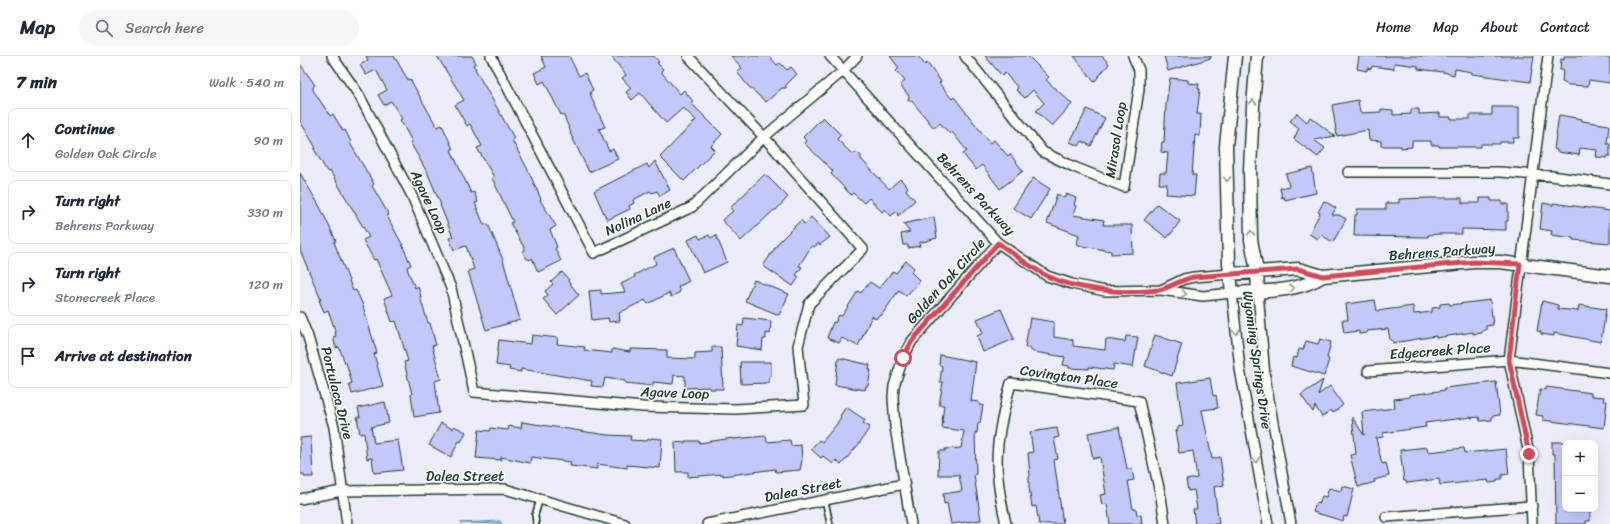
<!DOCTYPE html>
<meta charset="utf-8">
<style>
body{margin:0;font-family:Sriracha,sans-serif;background:#f6f6f7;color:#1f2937}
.controls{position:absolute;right:12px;bottom:12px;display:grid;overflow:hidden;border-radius:8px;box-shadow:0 4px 16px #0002}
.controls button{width:36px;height:36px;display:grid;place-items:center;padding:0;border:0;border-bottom:1px solid #e0e1e3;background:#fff;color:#1f2937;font:20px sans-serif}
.stop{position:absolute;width:12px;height:12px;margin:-9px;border:3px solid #d1495b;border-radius:50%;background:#fff}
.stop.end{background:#d1495b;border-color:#fff;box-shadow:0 1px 4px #0008}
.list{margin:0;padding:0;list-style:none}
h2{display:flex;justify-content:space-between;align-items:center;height:52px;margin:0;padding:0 16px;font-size:17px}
h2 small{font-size:13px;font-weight:400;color:#747a83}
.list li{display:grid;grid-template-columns:26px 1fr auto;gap:12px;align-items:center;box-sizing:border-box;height:64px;margin:0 8px 8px;padding:0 8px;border:1px solid #e0e1e3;border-radius:8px}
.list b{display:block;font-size:15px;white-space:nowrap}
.list p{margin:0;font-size:13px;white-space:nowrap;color:#747a83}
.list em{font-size:13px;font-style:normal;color:#747a83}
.icon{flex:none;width:22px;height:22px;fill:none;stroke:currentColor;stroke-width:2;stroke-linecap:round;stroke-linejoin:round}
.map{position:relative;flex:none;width:1310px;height:468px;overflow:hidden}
header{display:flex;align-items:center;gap:24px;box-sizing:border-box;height:56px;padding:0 20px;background:#fff;border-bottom:1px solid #e0e1e3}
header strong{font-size:19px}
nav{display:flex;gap:22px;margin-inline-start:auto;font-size:14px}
.search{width:280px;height:36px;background:#f6f6f7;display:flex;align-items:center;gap:10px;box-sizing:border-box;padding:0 14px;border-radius:22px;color:#747a83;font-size:15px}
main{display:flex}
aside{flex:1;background:#fff}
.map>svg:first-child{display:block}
.water{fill:url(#water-waves);stroke:#6090a2}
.building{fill:#c4c7f9;stroke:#1f3d34}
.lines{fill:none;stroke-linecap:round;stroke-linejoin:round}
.lane-casing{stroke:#1f3d34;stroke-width:8}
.street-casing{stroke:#1f3d34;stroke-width:12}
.secondary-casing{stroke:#1f3d34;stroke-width:15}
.lane{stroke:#fdfcf7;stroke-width:4.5}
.street{stroke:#fdfcf7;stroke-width:9}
.secondary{stroke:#fdfcf7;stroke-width:12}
.oneway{stroke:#8e9c96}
.route{stroke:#d1495b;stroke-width:5}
.labels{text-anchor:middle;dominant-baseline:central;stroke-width:3;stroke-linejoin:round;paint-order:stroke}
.street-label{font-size:14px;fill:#1f3d34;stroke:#fdfcf7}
</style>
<header>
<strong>Map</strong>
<div class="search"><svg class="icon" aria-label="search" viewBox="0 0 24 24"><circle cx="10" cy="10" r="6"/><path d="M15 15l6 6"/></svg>Search here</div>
<nav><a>Home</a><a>Map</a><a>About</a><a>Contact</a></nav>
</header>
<main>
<aside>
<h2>7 min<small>Walk · 540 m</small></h2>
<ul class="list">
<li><svg class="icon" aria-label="ahead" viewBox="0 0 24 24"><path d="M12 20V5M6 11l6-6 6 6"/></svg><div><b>Continue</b><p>Golden Oak Circle</p></div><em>90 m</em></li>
<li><svg class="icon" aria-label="right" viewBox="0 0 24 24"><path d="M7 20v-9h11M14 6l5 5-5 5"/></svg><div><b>Turn right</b><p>Behrens Parkway</p></div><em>330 m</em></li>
<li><svg class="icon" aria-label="right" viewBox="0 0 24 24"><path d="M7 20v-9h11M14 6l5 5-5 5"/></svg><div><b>Turn right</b><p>Stonecreek Place</p></div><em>120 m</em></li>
<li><svg class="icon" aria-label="arrive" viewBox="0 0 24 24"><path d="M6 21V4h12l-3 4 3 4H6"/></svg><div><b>Arrive at destination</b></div></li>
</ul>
</aside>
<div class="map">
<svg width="1310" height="468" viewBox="0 0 1310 468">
<defs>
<pattern id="water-waves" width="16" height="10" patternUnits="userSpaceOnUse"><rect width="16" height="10" fill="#8bc7eb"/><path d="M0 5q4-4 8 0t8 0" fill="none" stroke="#71a3bf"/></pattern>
</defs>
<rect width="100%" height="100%" fill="#ececf8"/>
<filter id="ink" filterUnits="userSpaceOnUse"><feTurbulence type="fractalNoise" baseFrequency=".025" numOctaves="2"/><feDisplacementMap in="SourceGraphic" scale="8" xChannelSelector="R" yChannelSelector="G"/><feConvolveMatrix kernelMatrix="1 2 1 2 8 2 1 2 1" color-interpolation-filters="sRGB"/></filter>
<g filter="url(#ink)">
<path class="water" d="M200,465L202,468L160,467Z"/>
<path class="building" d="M66,0H94L108,24L110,23L137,71L142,69L153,93L151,94L171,137L174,136L178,146L175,147L184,169L188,168L203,204L220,264L186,274L168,215L174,213L166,190L154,194L149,182L153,181L140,149H141L128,118L110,86L112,85L100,64L102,63L91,45L84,49L78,39L87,34L76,14L66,19L60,9L68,4Z
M137,0H172L176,7L173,9L176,13H175L214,82L212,84L227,112L241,143L240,144L256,170L250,174L257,191L255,192L261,205L238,216L232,202L230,204L226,202L223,197L225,193L210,167L213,166L192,122L194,121L177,92L182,90L170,68L167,70L155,49L164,44Z
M241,0H269L279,20L285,17L293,34L290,36L292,43L305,71L299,73L309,95L313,93L318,103L289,116L270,77H271L263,58L261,59L244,25L239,28L234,17L246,11Z
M311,0H354L359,6L357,7L363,13L361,15L363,18L380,38L384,34L392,44L393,46L391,47L422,78L411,90L415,94L384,125L360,101L396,64L383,52L366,67L340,37L332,44L326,36L331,32L322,22L326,19Z
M431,0H469L477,9L480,7L487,14L491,11L497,18L486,29V32H482L466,46L448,30L437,16L442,12Z
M590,0H618L625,9L627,7L640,24L641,26L639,27L652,43L654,41L690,87L694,84L708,100L710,98L723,115L700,133L682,109L676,114L663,98L667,95L652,76L650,78L640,67L634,72L611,44H608L609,40L600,29L605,25L596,15L599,12Z
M685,0H728L749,21L746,24L772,48L752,70L736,55L744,47L733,34L725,42L716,34L718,32L705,17L702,20Z
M774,0H802L809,8L794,26Z
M864,0H911V2L868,15Z
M1059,0H1234L1230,26L1172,18V16L1155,13L1154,19L1143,16L1118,13V10L1094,7V13L1072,10L1071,13L1067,12V15L1057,13Z
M1264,0H1292L1310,2V27L1289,24L1288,30L1269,29L1262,26L1263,14H1260L1261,3L1264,4Z
M0,8L15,29L13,31V34L30,60L33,58L43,75L45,74L51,86L50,87L74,128L72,130L89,159L87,160L102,188L111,209L107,211L108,215L115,232L118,230L121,241H120L128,267H130L136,289L132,290L141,323L135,325L139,357L114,361L111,338H112L104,306L108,305L96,265L92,266L84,242L92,239L76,203L74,204L63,184L69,181L30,115L28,116L26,114L14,93L16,92L0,65Z
M870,22L888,24V27L899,28L898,33H900L897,58H901L900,80L895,79L892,119H896L894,140L866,138L867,128H859L860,117H866L868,97L861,96L862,86H864L866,48Z
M1058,44L1060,57L1081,56V53L1093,54V59L1111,58V53H1119V58L1140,57V61H1151V63H1170V59H1192V51H1219V82H1213V86H1200V88H1181V91H1139V89H1131V85H1112V91L1101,92V90H1081V85L1069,84L1068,74L1037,80L1032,49Z
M787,53L805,62L791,90L782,85L779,90L770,86Z
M997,57L1007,66L1010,61L1035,80L1014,84L1025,92L1018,101L994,83L999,72L990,65Z
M1259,59L1282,63V65L1309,69L1307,88H1310V100H1307V102L1296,101L1297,94L1280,92L1279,99L1257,96V94L1254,93Z
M523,61L541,79L537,83L552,98L557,96L561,100V103L589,133L600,123L608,131L606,134L615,144L598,160L597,155L591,160L585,153L582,156L569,142L564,147L553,137L551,139L531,118L533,115L504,87L506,85L503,81Z
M355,105L370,134L360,140L357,135L352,137L350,135L333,144L334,147L329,150L330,153L307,164L294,135L347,108L349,112Z
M1012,112L1016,137L985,144L984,141L982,142L980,132L989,130L986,118Z
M0,117L20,151L32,176L36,185L34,186L53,235L56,234L62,247L77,297L74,298L83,330L52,338L49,328L52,327L46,306L45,307L39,291L36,292L33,281L36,280L35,277H36L33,268L28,254L24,256L19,244H21L0,194Z
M465,118L488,141L476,154H474L441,185L422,164L433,155L430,152Z
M733,122L750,133L731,163L713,152Z
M757,138L764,142L766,138L776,142L774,149L776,150L773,159L804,164L803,169H832L833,197L811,198V195L782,190L777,188L779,179L747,167Z
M1129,142H1162V147H1180V142H1191V145H1202V148H1208V165H1206V174L1162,173V178H1140L1128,179V181L1054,180L1055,159H1057V153H1086V147H1099V143Z
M1024,145L1036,152L1032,159H1039L1046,163L1033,186L1021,179L1018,183L1009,178L1020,157L1018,156Z
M1243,147L1253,149V147L1310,155V187L1273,184V182L1251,179L1252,175L1240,173Z
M857,148L880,165L871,178H870L867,182L844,164Z
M511,161L530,181L520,189L519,187L514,191L512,189L499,210L502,211L496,219L499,221L493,230L463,210L479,186L501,164L504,168Z
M634,161L637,182L619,187L620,190L608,192V189H603L601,178L610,176L603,168Z
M398,179L400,183L409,179L411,182L416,179L427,206L403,217L388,184Z
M374,192L389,225L378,231L380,236L371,241L369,237L348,248L345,244L319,257L320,265L309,266L308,262L292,264L289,235L301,234V238L325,236L321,228L335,221L334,219L356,208L354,201Z
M606,205L614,212L611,216L620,225L606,240L599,234L581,260L579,259L576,263L572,260L558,290L542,282L539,287L527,282L533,266L535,267L539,259L542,260L558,235L561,237L570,226L579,232L593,215L596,217Z
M262,216L269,224L268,225L279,239L257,259L243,243L248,239L245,235L253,228L251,226Z
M454,224L489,238L479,259L445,245Z
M1075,244L1077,255L1113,250L1114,258L1132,256V252L1140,251V248L1149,247L1150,249L1190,244L1193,269L1186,270V274L1182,275V277L1173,278V276L1136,282V280L1093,287L1092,284H1090L1088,273L1067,275V277L1059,278V275L1044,277L1042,264H1048L1046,248Z
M1242,245L1258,249V253L1278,255L1279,249L1306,253L1301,286L1254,277V280L1241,278V276L1237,275Z
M701,253L714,283L683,296L677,280L683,277L677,263Z
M444,262L471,265L470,278L466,277V283H463L462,294L436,290L438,269L443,270Z
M730,262L754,266V281L773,284V290L805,294L806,283L825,286L826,280L838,281L833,311L814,308L813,314L789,311V313L769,312V310L763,309L765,301L734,296L730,294L731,292L725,291Z
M232,279L258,282L257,288L285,291L284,294L312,297V293L330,296V293L367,294V302L395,303V297L412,296V291H421L423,333H410V331L385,332V320L374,319L373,328L353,326V330L325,327V325L305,322L303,331L291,330L292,325L221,313V316L209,314L210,311L196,309L199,284L231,288Z
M855,279L882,288L872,320L845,310Z
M1020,283L1031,286L1027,302L1029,303L1024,320L991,310L993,301L997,302L999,293L1003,294L1006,285L1018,288Z
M640,299L676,306L671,345L679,346V349H683L680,367H678L677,377L675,376L676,418L674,419L681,464L651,468L647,447L644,448L643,438L662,435L659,419H638L639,395H645V393L661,392L664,375L642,372L643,365H642L644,349H639L643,326H640L642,310L639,309Z
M540,302L570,309L569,314H571L568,330H566L565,334L535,329L538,303Z
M440,306H471V321H469V327L441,328Z
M910,322L913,340L916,339L918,352L902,354L912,403L920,401L924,429L914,431L919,468H895L893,453H897L894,434L888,435L886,424L897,422L893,395L879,397L875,375L878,374V371L883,370L877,327Z
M1023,324L1018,339L1030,330L1043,349L1033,357L1031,354L1022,361L1015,350L1013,356L1001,339Z
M1196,326L1200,359L1192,360V364L1180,365L1179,361L1171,362V361L1125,367L1126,371L1083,377V381L1076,382L1082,408L1086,407L1089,420L1074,424L1075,426L1058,431L1050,399L1056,398L1052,361L1064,379L1062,356L1095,352L1094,343L1110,341V339L1145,334L1144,332Z
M1246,331L1291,337V340L1304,341L1303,345H1307L1304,372L1243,364V360L1236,359L1240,333L1246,334Z
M85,346L89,367L71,371L74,387L98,384L103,414L74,417L72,402L67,403L64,377L60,378L57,361H60L58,352Z
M546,351L565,364L563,367L570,371L559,388L541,409L536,404L533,408L523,400L521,402L511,393L519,384L522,386L536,369L541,361L540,360Z
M222,366L307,379L331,380L330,384L347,385L348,383H351V382L362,383L360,412L327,409V412L297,408V413L270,410L271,406L231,401L230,407L201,401V404L176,402L179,374L190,375L191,372L208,374L209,370L221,372Z
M141,367L153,373L154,370L166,376L161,386L159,385L151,401L129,389Z
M819,371L827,413H832L834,424L828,425L833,453H836L837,459H841L842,468H810L807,448L802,449L800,439L806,438L800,401L793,403L788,377Z
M757,372L759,381L754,382L758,403L754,404L763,468H739L736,450L732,451L729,431V421L730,420L728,397L733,396L730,376Z
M466,380L467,386L490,384L491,390L501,389L502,404L500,414L476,416L475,413L423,420V418L388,421V416H376L375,386L385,387V385H399V387L433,382V383Z
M11,381L13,421H4V418H0V382Z
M1252,386H1265V456H1290V465H1286V468H1256L1255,398H1252Z
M1127,391L1128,396L1164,392L1165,397L1206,393L1209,418L1202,419V423H1197V426L1189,427L1188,424L1140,429L1139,423L1107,427L1106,425H1104L1100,394Z
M1042,430L1054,433L1047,461L1044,460L1043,465L1013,456L1016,447L1019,448L1022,440L1026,441L1029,432L1041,435Z"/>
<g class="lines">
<g class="lane-casing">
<path id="lane" d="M525,444L530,468
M236,468L235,459L240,443"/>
</g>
<g class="street-casing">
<path id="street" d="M32,0L59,39L112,140L151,232L174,336L343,351L436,353L504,349L498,290L509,248L563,193L464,81L388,0
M191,0L294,197L392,151L464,81L543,15L557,0
M530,0L698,187L747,220L772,228L805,235L861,234
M665,0L743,96L774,111L824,131L839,33V14L833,0
M1048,116H1200L1251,120L1310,128
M930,218L894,221L884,223L861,234L903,240L932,237L940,313L968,468
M958,236L965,321L991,468
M0,261L8,281L34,371L47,468
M1068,315L1209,304L1310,317
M0,443L42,435L205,433L325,468
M1086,461L1232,450
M407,468L604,428
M611,468L595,371L593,341L594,330L603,302L612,285L698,187
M706,468C703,453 699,437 698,422C694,390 703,357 711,327L839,345L861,441L865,468
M1232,468L1229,398L1209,304L1248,0"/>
</g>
<g class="secondary-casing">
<path id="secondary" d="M935,0L926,90L929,207L932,237C963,235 996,237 1023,220
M957,0L953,50L950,114L951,184L957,215L958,236
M930,218L998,213L1023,220L1174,206H1200L1310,220"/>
</g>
<use href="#lane" class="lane"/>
<use href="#street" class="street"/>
<use href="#secondary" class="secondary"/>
</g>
<defs><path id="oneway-chevron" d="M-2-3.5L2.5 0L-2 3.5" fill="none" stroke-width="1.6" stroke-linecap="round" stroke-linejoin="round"/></defs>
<g class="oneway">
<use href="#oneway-chevron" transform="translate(953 46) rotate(-86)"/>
<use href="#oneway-chevron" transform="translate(927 123) rotate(89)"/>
<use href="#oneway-chevron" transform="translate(951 177) rotate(-91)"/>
<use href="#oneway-chevron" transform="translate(992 232) rotate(-9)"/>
<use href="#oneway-chevron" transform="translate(884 238) rotate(9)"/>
<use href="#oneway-chevron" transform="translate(936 276) rotate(84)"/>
<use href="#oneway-chevron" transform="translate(956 404) rotate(80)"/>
</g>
</g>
<g class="lines" filter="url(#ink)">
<path class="route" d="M603,302L612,285L698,187C714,198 730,211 747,220C778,235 826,238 859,234C869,232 882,223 894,221L998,213L1023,220L1174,206L1220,208L1209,304L1229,398"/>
</g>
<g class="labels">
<g class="street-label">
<text transform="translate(816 84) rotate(-81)">Mirasol Loop</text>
<text transform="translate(676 138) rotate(47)">Behrens Parkway</text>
<text transform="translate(129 146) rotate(65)">Agave Loop</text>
<text transform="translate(338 161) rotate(-25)">Nolina Lane</text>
<text transform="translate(1142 196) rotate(-4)">Behrens Parkway</text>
<text transform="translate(646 225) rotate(-48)">Golden Oak Circle</text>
<text transform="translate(1140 295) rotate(-4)">Edgecreek Place</text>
<text transform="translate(957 304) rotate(82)">Wyoming Springs Drive</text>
<text transform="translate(769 321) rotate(8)">Covington Place</text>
<text transform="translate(37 337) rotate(76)">Portulaca Drive</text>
<text transform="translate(375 337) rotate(2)">Agave Loop</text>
<text x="165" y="420">Dalea Street</text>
<text transform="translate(503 434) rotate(-11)">Dalea Street</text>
</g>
</g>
</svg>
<div class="controls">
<button>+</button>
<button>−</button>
</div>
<div class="stop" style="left:603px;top:302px"></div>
<div class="stop end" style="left:1229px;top:398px"></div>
</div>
</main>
